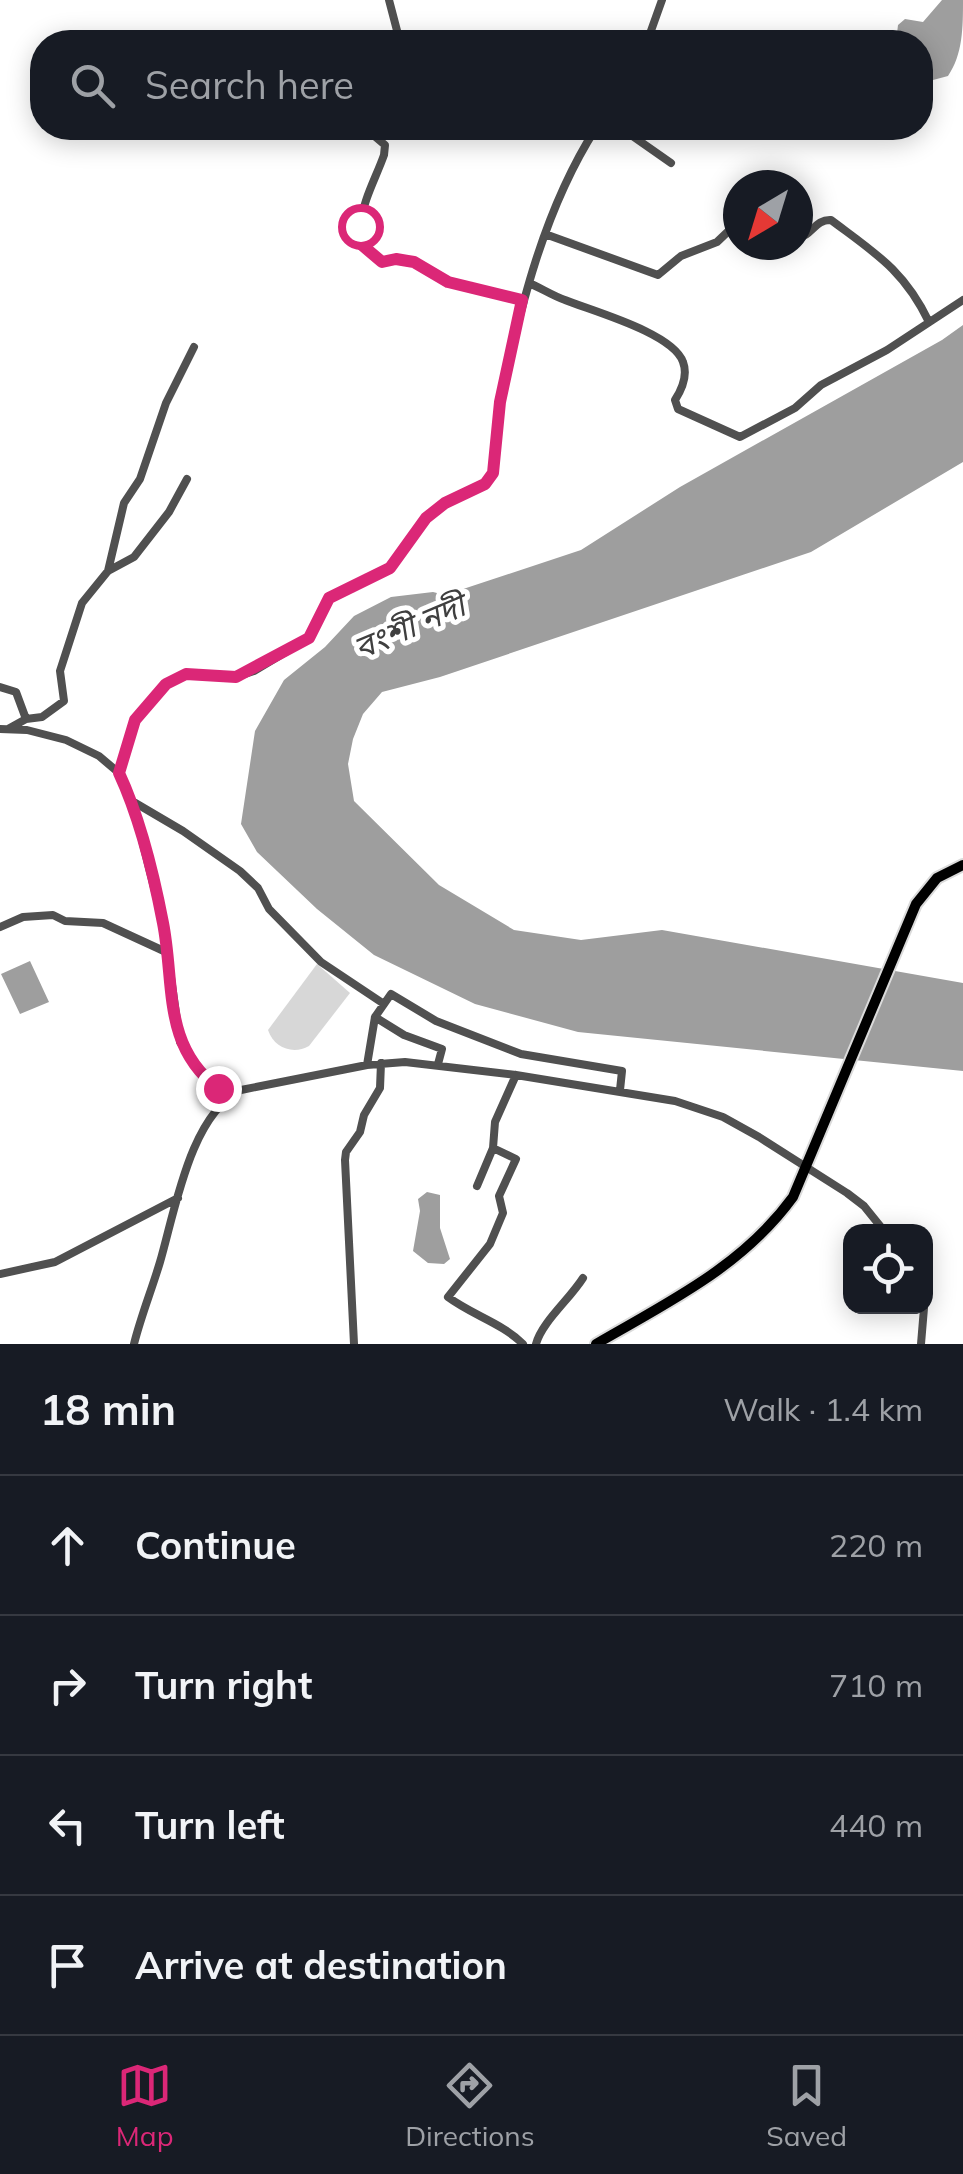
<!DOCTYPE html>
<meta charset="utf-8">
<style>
body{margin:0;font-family:Mulish,"Noto Sans Bengali",sans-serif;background:#20242c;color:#f1f3f6}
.controls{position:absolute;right:30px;bottom:30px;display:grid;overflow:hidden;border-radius:20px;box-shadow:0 5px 25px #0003}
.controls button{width:90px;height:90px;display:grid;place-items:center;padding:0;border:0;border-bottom:2px solid #363941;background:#171b24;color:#f1f3f6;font:50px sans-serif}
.compass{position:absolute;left:723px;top:170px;width:90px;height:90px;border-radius:50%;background:#171b24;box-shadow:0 5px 25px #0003;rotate:218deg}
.stop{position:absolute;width:30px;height:30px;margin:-22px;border:8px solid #db2777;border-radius:50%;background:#fff}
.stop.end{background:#db2777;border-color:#fff;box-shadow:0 2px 10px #0008}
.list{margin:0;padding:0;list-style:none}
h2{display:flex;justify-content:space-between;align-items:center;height:130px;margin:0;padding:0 40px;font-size:42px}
h2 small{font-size:32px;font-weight:400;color:#9ea1a6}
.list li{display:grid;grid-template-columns:65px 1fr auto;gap:30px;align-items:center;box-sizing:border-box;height:140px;padding:0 40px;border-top:2px solid #363941}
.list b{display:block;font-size:38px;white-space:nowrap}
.list em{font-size:32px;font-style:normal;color:#9ea1a6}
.icon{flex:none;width:55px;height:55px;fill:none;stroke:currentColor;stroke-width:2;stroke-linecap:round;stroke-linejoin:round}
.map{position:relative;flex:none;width:963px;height:1344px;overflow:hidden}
.search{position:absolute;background:#171b24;box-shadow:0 5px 25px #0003;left:30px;right:30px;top:30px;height:110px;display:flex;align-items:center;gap:25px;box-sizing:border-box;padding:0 35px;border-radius:40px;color:#9ea1a6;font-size:38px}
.sheet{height:690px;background:#171b24}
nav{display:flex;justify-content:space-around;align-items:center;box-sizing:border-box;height:140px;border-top:2px solid #363941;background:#171b24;font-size:28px;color:#9ea1a6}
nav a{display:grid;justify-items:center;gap:5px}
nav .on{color:#db2777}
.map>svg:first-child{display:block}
.green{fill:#d7d7d7}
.water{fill:#9e9e9e}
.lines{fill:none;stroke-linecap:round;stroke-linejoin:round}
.major-casing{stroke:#dbdbdb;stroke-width:14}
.minor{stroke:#505050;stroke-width:8}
.major{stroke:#000;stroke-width:10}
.route{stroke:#db2777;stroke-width:12}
.labels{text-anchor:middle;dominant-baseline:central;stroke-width:10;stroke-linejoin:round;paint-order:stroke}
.water-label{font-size:32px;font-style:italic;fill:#3f3f3f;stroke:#fff}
</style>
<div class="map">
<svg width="963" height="1344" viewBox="0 0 963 1344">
<rect width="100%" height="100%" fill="#fff"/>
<path class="green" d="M317,964L350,993L309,1046C293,1055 274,1048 268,1030Z"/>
<path class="water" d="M942,0H963C963,27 963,54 948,76L933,80L921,77L920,42H896L898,25L905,19L923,22Z
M963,325V462L811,552L440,677L382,692L363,714L353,739L348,764L354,801L439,885L514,930L581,940L662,930L963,983V1071L578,1032L475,1004L374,955L317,909L257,852L241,824L255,731L284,680L325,647L354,616L391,597L433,592L445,595L581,550L680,487L942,340Z
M30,961L49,1002L20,1014L1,974Z
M427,1192L440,1195V1228L450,1259L444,1264L428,1263L413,1251L420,1211L418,1199Z"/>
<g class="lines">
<g class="major-casing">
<path id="major" d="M596,1344C668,1302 742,1267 793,1197L916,904L937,878L963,865"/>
</g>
<path class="minor" d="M389,0L400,42
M647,42L662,0
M365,128L385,145L384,155C371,192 341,235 382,262L395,259L414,262L448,282L522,300
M621,128L671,163
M545,234L658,275L681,256L717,242L738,222
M798,237C811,237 815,219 831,220C875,253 904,270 929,322
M529,283C541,288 553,296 565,300C592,311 673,333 683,362C688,375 682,389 675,400L678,409L740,437L795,408L821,385L887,350L963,300
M108,571L124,503L140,479L166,403L194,347
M0,687L16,692L26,719L8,729
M26,719L42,717L64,701L60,671L82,603L108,571L134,557L169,512L187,479
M0,729L27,730L66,740L99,756L119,773L132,801L164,927L180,1042L204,1077L227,1097
M119,773L135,720L166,684L186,675L236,677L254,671L309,638L329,598L389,568L426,518L445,503L485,485L491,477C498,453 494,426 500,401C520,308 544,209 596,128
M132,801L183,831L240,871L258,888L269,909L321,962L384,1004
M0,927L23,917L53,915L65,921L103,923L166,952
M375,1017L391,994L436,1021L521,1054L622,1071L620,1090
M367,1065L375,1017L404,1035L442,1049L438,1064
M493,1148L516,1159L499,1196L503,1213L490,1244L448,1297C472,1315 502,1323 523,1344
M477,1186L493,1148L495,1122L516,1075
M0,1274L55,1262L178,1198
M134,1344C141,1316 152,1289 160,1262C175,1211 190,1115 241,1090L367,1065L405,1062L516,1075L675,1101L723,1117L759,1137L847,1193L864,1206L885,1232
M354,1344L345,1160L346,1152L360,1132L364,1115L380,1088L381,1063
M536,1344C542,1322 569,1300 583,1278
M921,1344L926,1284"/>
<use href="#major" class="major"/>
</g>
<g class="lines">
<path class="route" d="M218,1088C162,1046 175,984 163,923C154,876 139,816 119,773L135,720L166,684L186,674L236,677L309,638L329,598L390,568L426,518L445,503L485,484L493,473L500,402L522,300L448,282L414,262L396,259L382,262L362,245L360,226"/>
</g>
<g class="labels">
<g class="water-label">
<text transform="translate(409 626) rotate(-23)">বংশী নদী</text>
</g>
</g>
</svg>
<div class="controls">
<button><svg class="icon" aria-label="locate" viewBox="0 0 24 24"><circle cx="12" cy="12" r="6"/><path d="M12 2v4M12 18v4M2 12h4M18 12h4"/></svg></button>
</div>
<svg class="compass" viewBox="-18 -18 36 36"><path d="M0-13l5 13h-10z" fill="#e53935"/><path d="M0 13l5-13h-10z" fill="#9ea1a6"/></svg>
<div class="stop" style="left:360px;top:226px"></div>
<div class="stop end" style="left:218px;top:1088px"></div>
<div class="search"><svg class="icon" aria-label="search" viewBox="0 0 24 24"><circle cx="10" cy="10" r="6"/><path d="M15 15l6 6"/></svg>Search here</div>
</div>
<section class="sheet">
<h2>18 min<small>Walk · 1.4 km</small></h2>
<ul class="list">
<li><svg class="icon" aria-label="ahead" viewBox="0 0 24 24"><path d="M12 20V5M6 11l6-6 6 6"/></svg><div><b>Continue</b></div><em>220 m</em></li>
<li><svg class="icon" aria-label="right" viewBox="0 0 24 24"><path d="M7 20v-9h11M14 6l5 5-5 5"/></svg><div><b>Turn right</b></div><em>710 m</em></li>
<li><svg class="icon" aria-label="left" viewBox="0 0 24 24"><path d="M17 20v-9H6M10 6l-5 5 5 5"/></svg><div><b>Turn left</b></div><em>440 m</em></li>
<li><svg class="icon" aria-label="arrive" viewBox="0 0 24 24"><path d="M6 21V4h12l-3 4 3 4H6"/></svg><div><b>Arrive at destination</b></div></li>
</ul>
</section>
<nav>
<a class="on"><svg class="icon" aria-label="map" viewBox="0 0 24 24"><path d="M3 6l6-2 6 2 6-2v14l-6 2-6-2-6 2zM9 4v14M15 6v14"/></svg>Map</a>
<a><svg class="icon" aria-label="directions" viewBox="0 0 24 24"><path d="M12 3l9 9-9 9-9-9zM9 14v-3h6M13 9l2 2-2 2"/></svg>Directions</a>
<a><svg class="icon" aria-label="saved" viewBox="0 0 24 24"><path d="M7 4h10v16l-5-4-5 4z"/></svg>Saved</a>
</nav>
